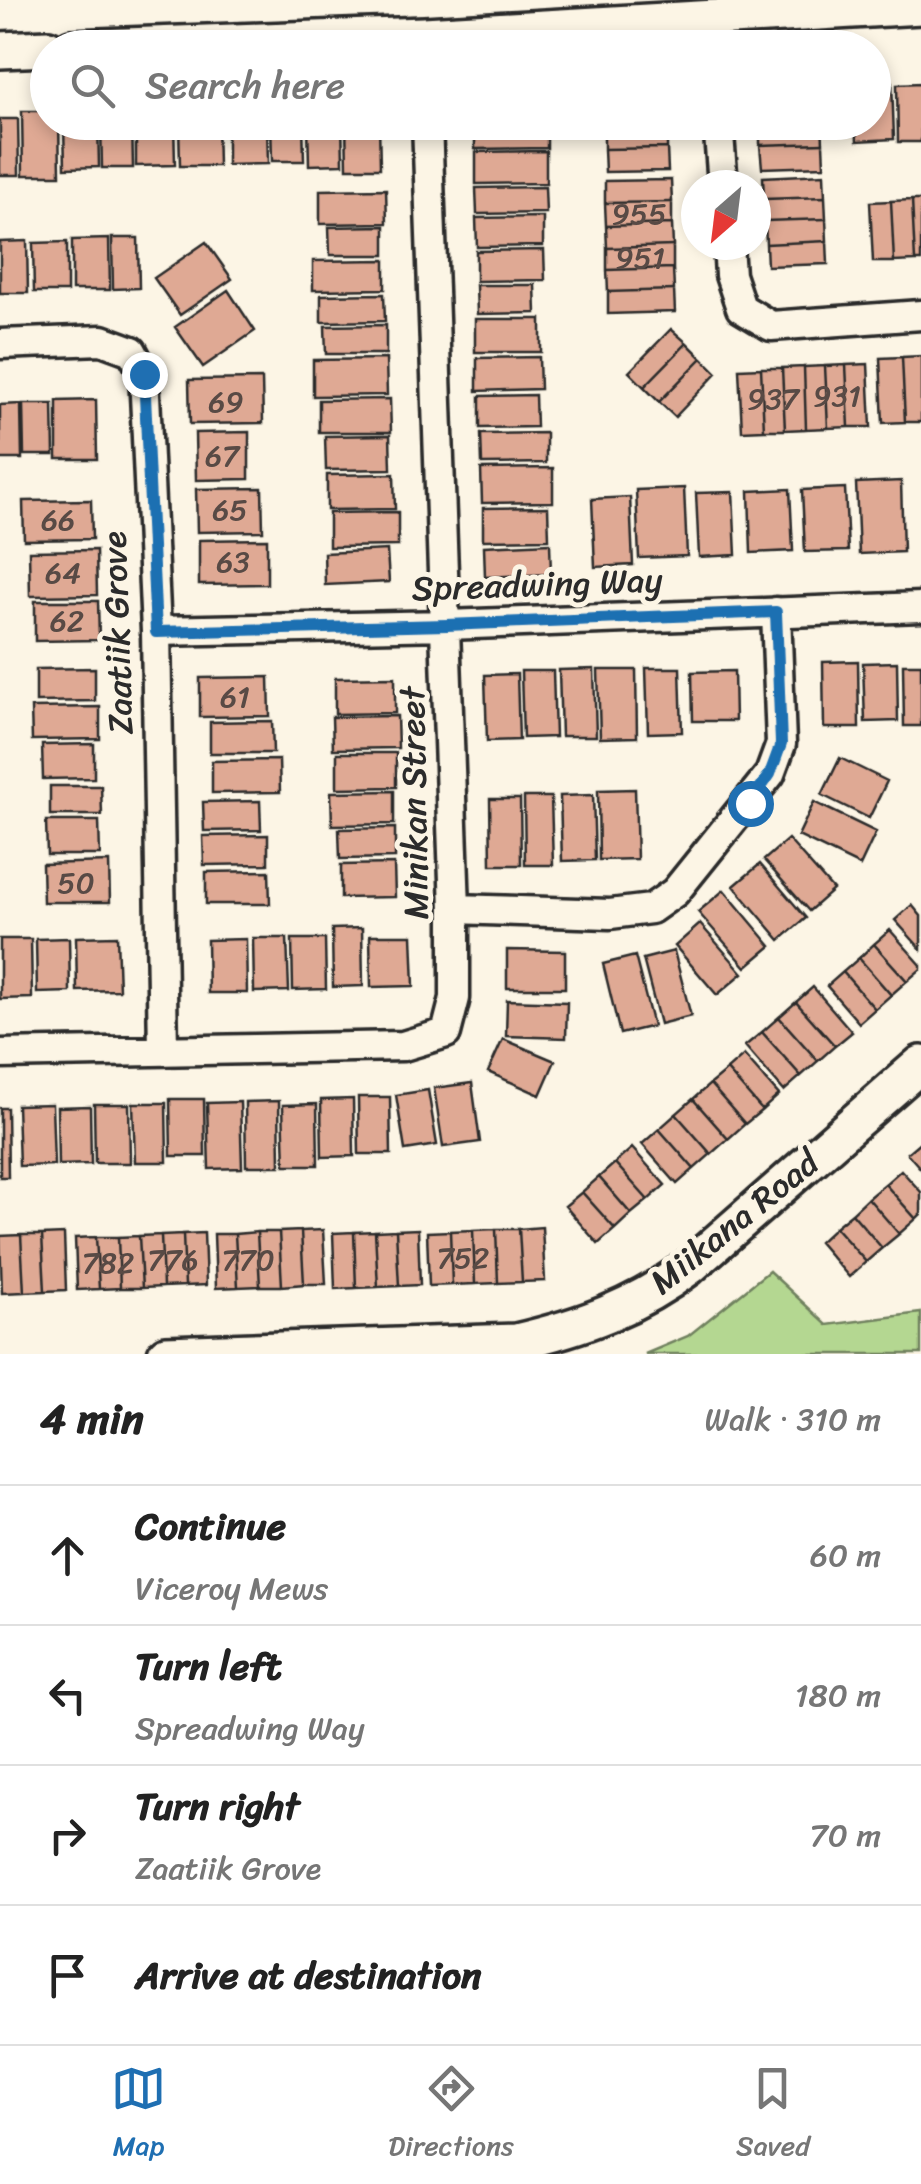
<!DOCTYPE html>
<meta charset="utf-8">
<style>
body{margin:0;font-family:Sriracha,sans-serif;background:#f2f2f2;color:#222}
.compass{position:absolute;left:681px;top:170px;width:90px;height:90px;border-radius:50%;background:#fff;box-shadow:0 5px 15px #0003;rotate:208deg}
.stop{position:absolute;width:30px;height:30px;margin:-22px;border:8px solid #1f6fb2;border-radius:50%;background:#fff}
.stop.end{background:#1f6fb2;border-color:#fff;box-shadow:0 2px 10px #0008}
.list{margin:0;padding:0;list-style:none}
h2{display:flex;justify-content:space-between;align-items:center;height:130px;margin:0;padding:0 40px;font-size:42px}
h2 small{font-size:32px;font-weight:400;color:#767676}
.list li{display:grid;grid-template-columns:65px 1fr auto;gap:30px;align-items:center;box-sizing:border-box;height:140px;padding:0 40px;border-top:2px solid #e0e0e0}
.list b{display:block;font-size:38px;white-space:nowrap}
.list p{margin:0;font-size:32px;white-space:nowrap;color:#767676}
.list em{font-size:32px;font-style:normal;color:#767676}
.icon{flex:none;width:55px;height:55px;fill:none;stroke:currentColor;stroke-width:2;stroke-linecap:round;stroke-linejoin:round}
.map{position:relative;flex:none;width:921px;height:1354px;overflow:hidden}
.search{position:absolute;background:#fff;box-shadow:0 5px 15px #0003;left:30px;right:30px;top:30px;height:110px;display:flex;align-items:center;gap:25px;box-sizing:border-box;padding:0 35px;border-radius:55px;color:#767676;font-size:38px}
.sheet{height:690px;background:#fff}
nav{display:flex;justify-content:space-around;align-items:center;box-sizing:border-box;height:140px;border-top:2px solid #e0e0e0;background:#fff;font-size:28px;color:#767676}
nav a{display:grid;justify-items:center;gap:5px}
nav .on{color:#1f6fb2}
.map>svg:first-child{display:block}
.green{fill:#b4d791;stroke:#70815e;stroke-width:2.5}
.building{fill:#dfa994;stroke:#2b2b2b;stroke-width:2.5}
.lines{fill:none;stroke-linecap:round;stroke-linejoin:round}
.minor-casing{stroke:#2b2b2b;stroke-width:35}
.tertiary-casing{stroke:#2b2b2b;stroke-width:42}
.minor{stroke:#fcf5e5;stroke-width:28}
.tertiary{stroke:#fcf5e5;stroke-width:35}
.route{stroke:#1f6fb2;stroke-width:12}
.labels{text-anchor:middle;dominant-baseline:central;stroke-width:10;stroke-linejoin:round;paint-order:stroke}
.number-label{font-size:30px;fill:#584a45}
.street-label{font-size:35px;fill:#2b2b2b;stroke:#fcf5e5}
</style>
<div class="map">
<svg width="921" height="1354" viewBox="0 0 921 1354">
<rect width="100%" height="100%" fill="#fcf5e5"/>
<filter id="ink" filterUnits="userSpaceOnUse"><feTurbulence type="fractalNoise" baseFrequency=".01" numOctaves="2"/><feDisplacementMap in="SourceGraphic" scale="20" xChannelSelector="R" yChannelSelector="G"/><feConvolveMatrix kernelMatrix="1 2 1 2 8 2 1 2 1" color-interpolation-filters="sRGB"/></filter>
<g filter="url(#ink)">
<path class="green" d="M769,1271L827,1325L921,1313V1354H645L688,1336Z"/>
<path class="building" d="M892,81L894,139L857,141L856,122H874V82Z
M921,83V142H898L897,84Z
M22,111H48V122H59L60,175H23Z
M0,119H18L19,175H0Z
M64,122H98L99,167L65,168Z
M101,122H132L133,168H102Z
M136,122H174L175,165L136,166Z
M179,122H217L218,166H180Z
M227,122H267L268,164L227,165Z
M271,122H303L304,161H272Z
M308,122H342L343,164L309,165Z
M346,122H379L380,168H347Z
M475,122H547V148L475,149Z
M604,122H667V125L604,126Z
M760,122H822L823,143L760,145Z
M667,125V148L604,149V126Z
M823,143L824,166L762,168L760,145Z
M667,148L668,171L605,172L604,149Z
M546,151V183L476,184V152Z
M824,174L825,197L764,199L763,177Z
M671,180L672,202L605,203V181Z
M545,187L546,213L477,214L476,188Z
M386,189L387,223L320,224V190Z
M825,197L826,219L765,221L764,199Z
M912,200L915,261L894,262L891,201Z
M912,200H921V261H915Z
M891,201L894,262H873L870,202Z
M672,202V224L606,226L605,203Z
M543,217V246L477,247L476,218Z
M826,219L827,241L766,244L765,221Z
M672,224L673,246L607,248L606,226Z
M385,226V255H330L329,227Z
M112,238H138L139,288L113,289Z
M109,239L110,290H72V240Z
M27,241L28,293H0V242Z
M827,241L828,264L767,266L766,244Z
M67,242V292H34L33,243Z
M206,242L232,279L180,315L154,278Z
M673,246V268L607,270V248Z
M544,250L545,280L476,281V251Z
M385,260V289L313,290V261Z
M673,268L674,290L608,292L607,270Z
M476,285H535L536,313L477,314Z
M228,290L255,331L203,367L175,327Z
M674,290L675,312L608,314V292Z
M384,294L385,321L321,322V295Z
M475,319H541V352H475Z
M386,325V354H326L325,326Z
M671,329L687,343L644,387L629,372Z
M687,343L702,358L659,402L644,387Z
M921,356V422H905L902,357Z
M539,357L540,389L477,391V358Z
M902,357L905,422L883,423L880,358Z
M702,358L717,373L675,417L659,402Z
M386,359L387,395L313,396V360Z
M868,364L871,427H849L846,365Z
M846,365L849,427L828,428L825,366Z
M825,366L828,428L806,429L804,367Z
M804,367L806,429L785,430L782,368Z
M761,368L764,430L742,431L739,369Z
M761,368H782L785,430H764Z
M262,379L263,423L190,424L189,380Z
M535,395L536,427L480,428V396Z
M390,399L391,432H319V400Z
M96,400L97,459H57V401Z
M21,404L22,459H0V405Z
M23,404H53L54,455H24Z
M249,432V479L196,480L195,433Z
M546,433V463L482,464L481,434Z
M390,435L391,469L326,470L325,436Z
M553,468V502L482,503L481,469Z
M394,474L395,509L327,510V475Z
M901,481L903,552L859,554L856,483Z
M262,488L263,531L197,532L196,489Z
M684,488L687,556L639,558L636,490Z
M845,488L848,551L805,552L802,490Z
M790,489L793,551L751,553L749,491Z
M733,492L736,555L699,557L696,493Z
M630,497L633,565L595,567L592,499Z
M91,500L92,539L24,540L23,501Z
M548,507L549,539L483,540V508Z
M398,512V546L329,547V513Z
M267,539V584L199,585V540Z
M550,543L551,574L485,577L484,546Z
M96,550L97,595L30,596L29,551Z
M387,550L389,582L325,585L324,553Z
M35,601H98L99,640L35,641Z
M858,661L859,728H824L823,662Z
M897,662L898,721L865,722L863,663Z
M903,664H921V726H904Z
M95,668V701L36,702V669Z
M646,668H680L682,732L648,733Z
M594,669L596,736H561L559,670Z
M598,670H636L637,737L600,738Z
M521,671H553L555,737L523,738Z
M734,671L735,721H693L692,672Z
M517,674L519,740L487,741L485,675Z
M269,677L270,716L200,717V678Z
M395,677V713L335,714V678Z
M100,707V739L32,740L31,708Z
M397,716L398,748L333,749L332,717Z
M272,721L273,753H210V722Z
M94,744V778L43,779L42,745Z
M337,753H396V787L337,788Z
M840,758L887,781L869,818L822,795Z
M279,760L280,792L212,793V761Z
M50,786H101L102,815H50Z
M635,789L637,859L599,860L598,790Z
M394,791V824L332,825L331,792Z
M593,795L595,860L562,861L560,796Z
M524,797H551L553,865H525Z
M490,799H520L521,865H491Z
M260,801L261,830L204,831L203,802Z
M814,802L876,832L860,866L798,836Z
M46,821H99L100,855H47Z
M395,828V858L340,859L339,829Z
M268,835V864L204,865L203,836Z
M788,839L833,890L809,911L764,860Z
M109,862L110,902H43L42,864Z
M394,864L395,897L341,898V865Z
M760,864L806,918L780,940L734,886Z
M269,871L270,904H206V872Z
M724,890L771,946L746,967L698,912Z
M912,905L921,916V949L895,920Z
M700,924L743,973L717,995L675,946Z
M362,928L363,986L333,987L332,929Z
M890,930L921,965V969L907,981L874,944Z
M370,935H412L414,986L371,987Z
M117,936L119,990L77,991L76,937Z
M69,938L70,992L37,993L36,939Z
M253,938H287L289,991L254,992Z
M0,939H31L32,998L0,999Z
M246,939L247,993H208L207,940Z
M292,939H325L326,989L293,990Z
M874,944L907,981L891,995L859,958Z
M507,950L565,951V988H507Z
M674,951L691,1016L660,1024L643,959Z
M635,956L653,1026L620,1034L603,964Z
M859,958L891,995L875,1009L843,972Z
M843,972L875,1009L859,1023L827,986Z
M813,987L852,1032L835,1046L796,1002Z
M507,1000L567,1002L566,1038L506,1036Z
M796,1002L835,1046L818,1061L779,1017Z
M779,1017L818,1061L801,1076L762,1032Z
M762,1032L801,1076L784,1091L745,1046Z
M503,1039L555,1061L540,1095L488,1072Z
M744,1055L779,1095L762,1110L727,1070Z
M727,1070L762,1110L745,1124L710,1084Z
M472,1083L480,1142L443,1147L434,1088Z
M710,1084L745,1124L728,1139L693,1099Z
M428,1090L437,1145L405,1150L396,1095Z
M358,1097H390L391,1154H359Z
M170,1099H204L205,1156H171Z
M353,1099L354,1156L322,1157L321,1100Z
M693,1099L728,1139L711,1154L676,1114Z
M279,1101L280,1166H246L245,1102Z
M240,1102L242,1168L209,1169L207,1103Z
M133,1103H166L167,1162H135Z
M52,1104L54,1165L19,1166L17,1105Z
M94,1104H129L130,1163H95Z
M317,1104L318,1165H285L283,1105Z
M90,1106L91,1164L58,1165L57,1107Z
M0,1108H7L8,1177H0Z
M676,1114L711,1154L694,1169L659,1129Z
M659,1129L694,1169L677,1184L642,1144Z
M921,1141V1169L907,1153Z
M632,1148L665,1185L648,1200L615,1163Z
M615,1163L648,1200L631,1214L599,1177Z
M901,1170L921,1192V1214L916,1219L885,1184Z
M599,1177L631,1214L615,1229L582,1192Z
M885,1184L916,1219L899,1234L868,1198Z
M582,1192L615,1229L598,1244L565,1206Z
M868,1198L899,1234L882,1248L852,1213Z
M852,1213L882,1248L866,1262L835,1227Z
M542,1227L545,1281L522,1282L519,1229Z
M835,1227L866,1262L849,1277L819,1242Z
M418,1229L420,1285L399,1286L396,1230Z
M496,1229L498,1283L475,1284L473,1230Z
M496,1229H519L522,1282L498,1283Z
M323,1230L326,1284H304L301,1231Z
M396,1230L399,1286L378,1287L375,1231Z
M473,1230L475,1284L452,1285L450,1231Z
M301,1231L304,1284L282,1286L279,1232Z
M375,1231L378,1287L356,1288L354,1232Z
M450,1231L452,1285L429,1286L427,1232Z
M257,1232L260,1286L238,1287L235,1234Z
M257,1232H279L282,1286H260Z
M354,1232L356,1288L335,1289L333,1233Z
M204,1233L206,1285L185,1286L183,1234Z
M64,1234L66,1290L45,1291L42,1235Z
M183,1234L185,1286L163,1287L161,1235Z
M214,1234H235L238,1287L216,1288Z
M21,1235L24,1292L2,1293L0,1236Z
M21,1235H42L45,1291L24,1292Z
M161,1235L163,1287L142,1288L139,1236Z
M139,1236L142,1288H120L118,1237Z
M96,1237L99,1289L77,1290L75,1238Z
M96,1237H118L120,1288L99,1289Z"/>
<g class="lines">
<g class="minor-casing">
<path id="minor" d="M712,20L713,48
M718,122L723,185
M728,245L730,275L741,308L771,326L921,315
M0,344L102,340L132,351L144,373L156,631L163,1050
M156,631L447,625L921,607
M455,909L610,914L651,909L675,892L770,774L781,744L776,612
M0,1054L403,1046L446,1033L455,998V909L427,122"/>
</g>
<g class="tertiary-casing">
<path id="tertiary" d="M71,48L424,35L921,6
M0,50L48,48
M166,1354L516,1342C580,1327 637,1307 689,1267L921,1064"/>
</g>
<use href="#minor" class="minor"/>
<use href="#tertiary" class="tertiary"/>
</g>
</g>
<g class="lines" filter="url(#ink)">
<path class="route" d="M144,374L156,632L447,625L776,612L781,744L770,774L750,803"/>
</g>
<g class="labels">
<g class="number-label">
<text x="639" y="214">955</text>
<text x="640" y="258">951</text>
<text x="837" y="396">931</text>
<text x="773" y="399">937</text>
<text x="226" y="402">69</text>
<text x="222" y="456">67</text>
<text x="230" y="510">65</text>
<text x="58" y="520">66</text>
<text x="233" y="562">63</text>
<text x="63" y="573">64</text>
<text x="67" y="621">62</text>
<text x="235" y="697">61</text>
<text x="76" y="883">50</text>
<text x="463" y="1258">752</text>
<text x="173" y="1260">776</text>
<text x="248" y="1260">770</text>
<text x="108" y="1263">782</text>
</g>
<g class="street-label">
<text transform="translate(537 584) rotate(-2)">Spreadwing Way</text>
<text transform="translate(117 633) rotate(-92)">Zaatiik Grove</text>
<text transform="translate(414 803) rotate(-91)">Minikan Street</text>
<text transform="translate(734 1222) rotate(-39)">Miikana Road</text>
</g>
</g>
</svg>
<svg class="compass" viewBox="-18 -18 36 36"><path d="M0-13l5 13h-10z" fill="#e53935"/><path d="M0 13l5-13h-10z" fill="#767676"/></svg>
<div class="stop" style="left:750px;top:803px"></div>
<div class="stop end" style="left:144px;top:374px"></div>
<div class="search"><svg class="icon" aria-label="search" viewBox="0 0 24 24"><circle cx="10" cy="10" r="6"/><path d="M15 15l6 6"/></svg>Search here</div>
</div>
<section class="sheet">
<h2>4 min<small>Walk · 310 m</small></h2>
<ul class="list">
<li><svg class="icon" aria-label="ahead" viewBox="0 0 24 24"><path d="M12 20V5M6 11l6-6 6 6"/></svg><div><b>Continue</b><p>Viceroy Mews</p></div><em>60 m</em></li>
<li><svg class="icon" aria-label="left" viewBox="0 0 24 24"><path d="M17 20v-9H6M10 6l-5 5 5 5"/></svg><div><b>Turn left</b><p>Spreadwing Way</p></div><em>180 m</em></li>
<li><svg class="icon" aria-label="right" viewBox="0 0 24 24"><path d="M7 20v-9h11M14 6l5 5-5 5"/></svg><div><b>Turn right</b><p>Zaatiik Grove</p></div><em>70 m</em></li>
<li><svg class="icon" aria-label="arrive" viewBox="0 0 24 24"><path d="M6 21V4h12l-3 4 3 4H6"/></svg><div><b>Arrive at destination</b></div></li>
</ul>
</section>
<nav>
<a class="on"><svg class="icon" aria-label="map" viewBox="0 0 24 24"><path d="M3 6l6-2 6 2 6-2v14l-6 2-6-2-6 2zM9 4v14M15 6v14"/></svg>Map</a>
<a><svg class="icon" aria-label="directions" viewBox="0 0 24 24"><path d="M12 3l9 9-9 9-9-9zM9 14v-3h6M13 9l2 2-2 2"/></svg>Directions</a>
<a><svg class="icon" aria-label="saved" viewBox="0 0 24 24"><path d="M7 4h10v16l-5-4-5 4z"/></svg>Saved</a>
</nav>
